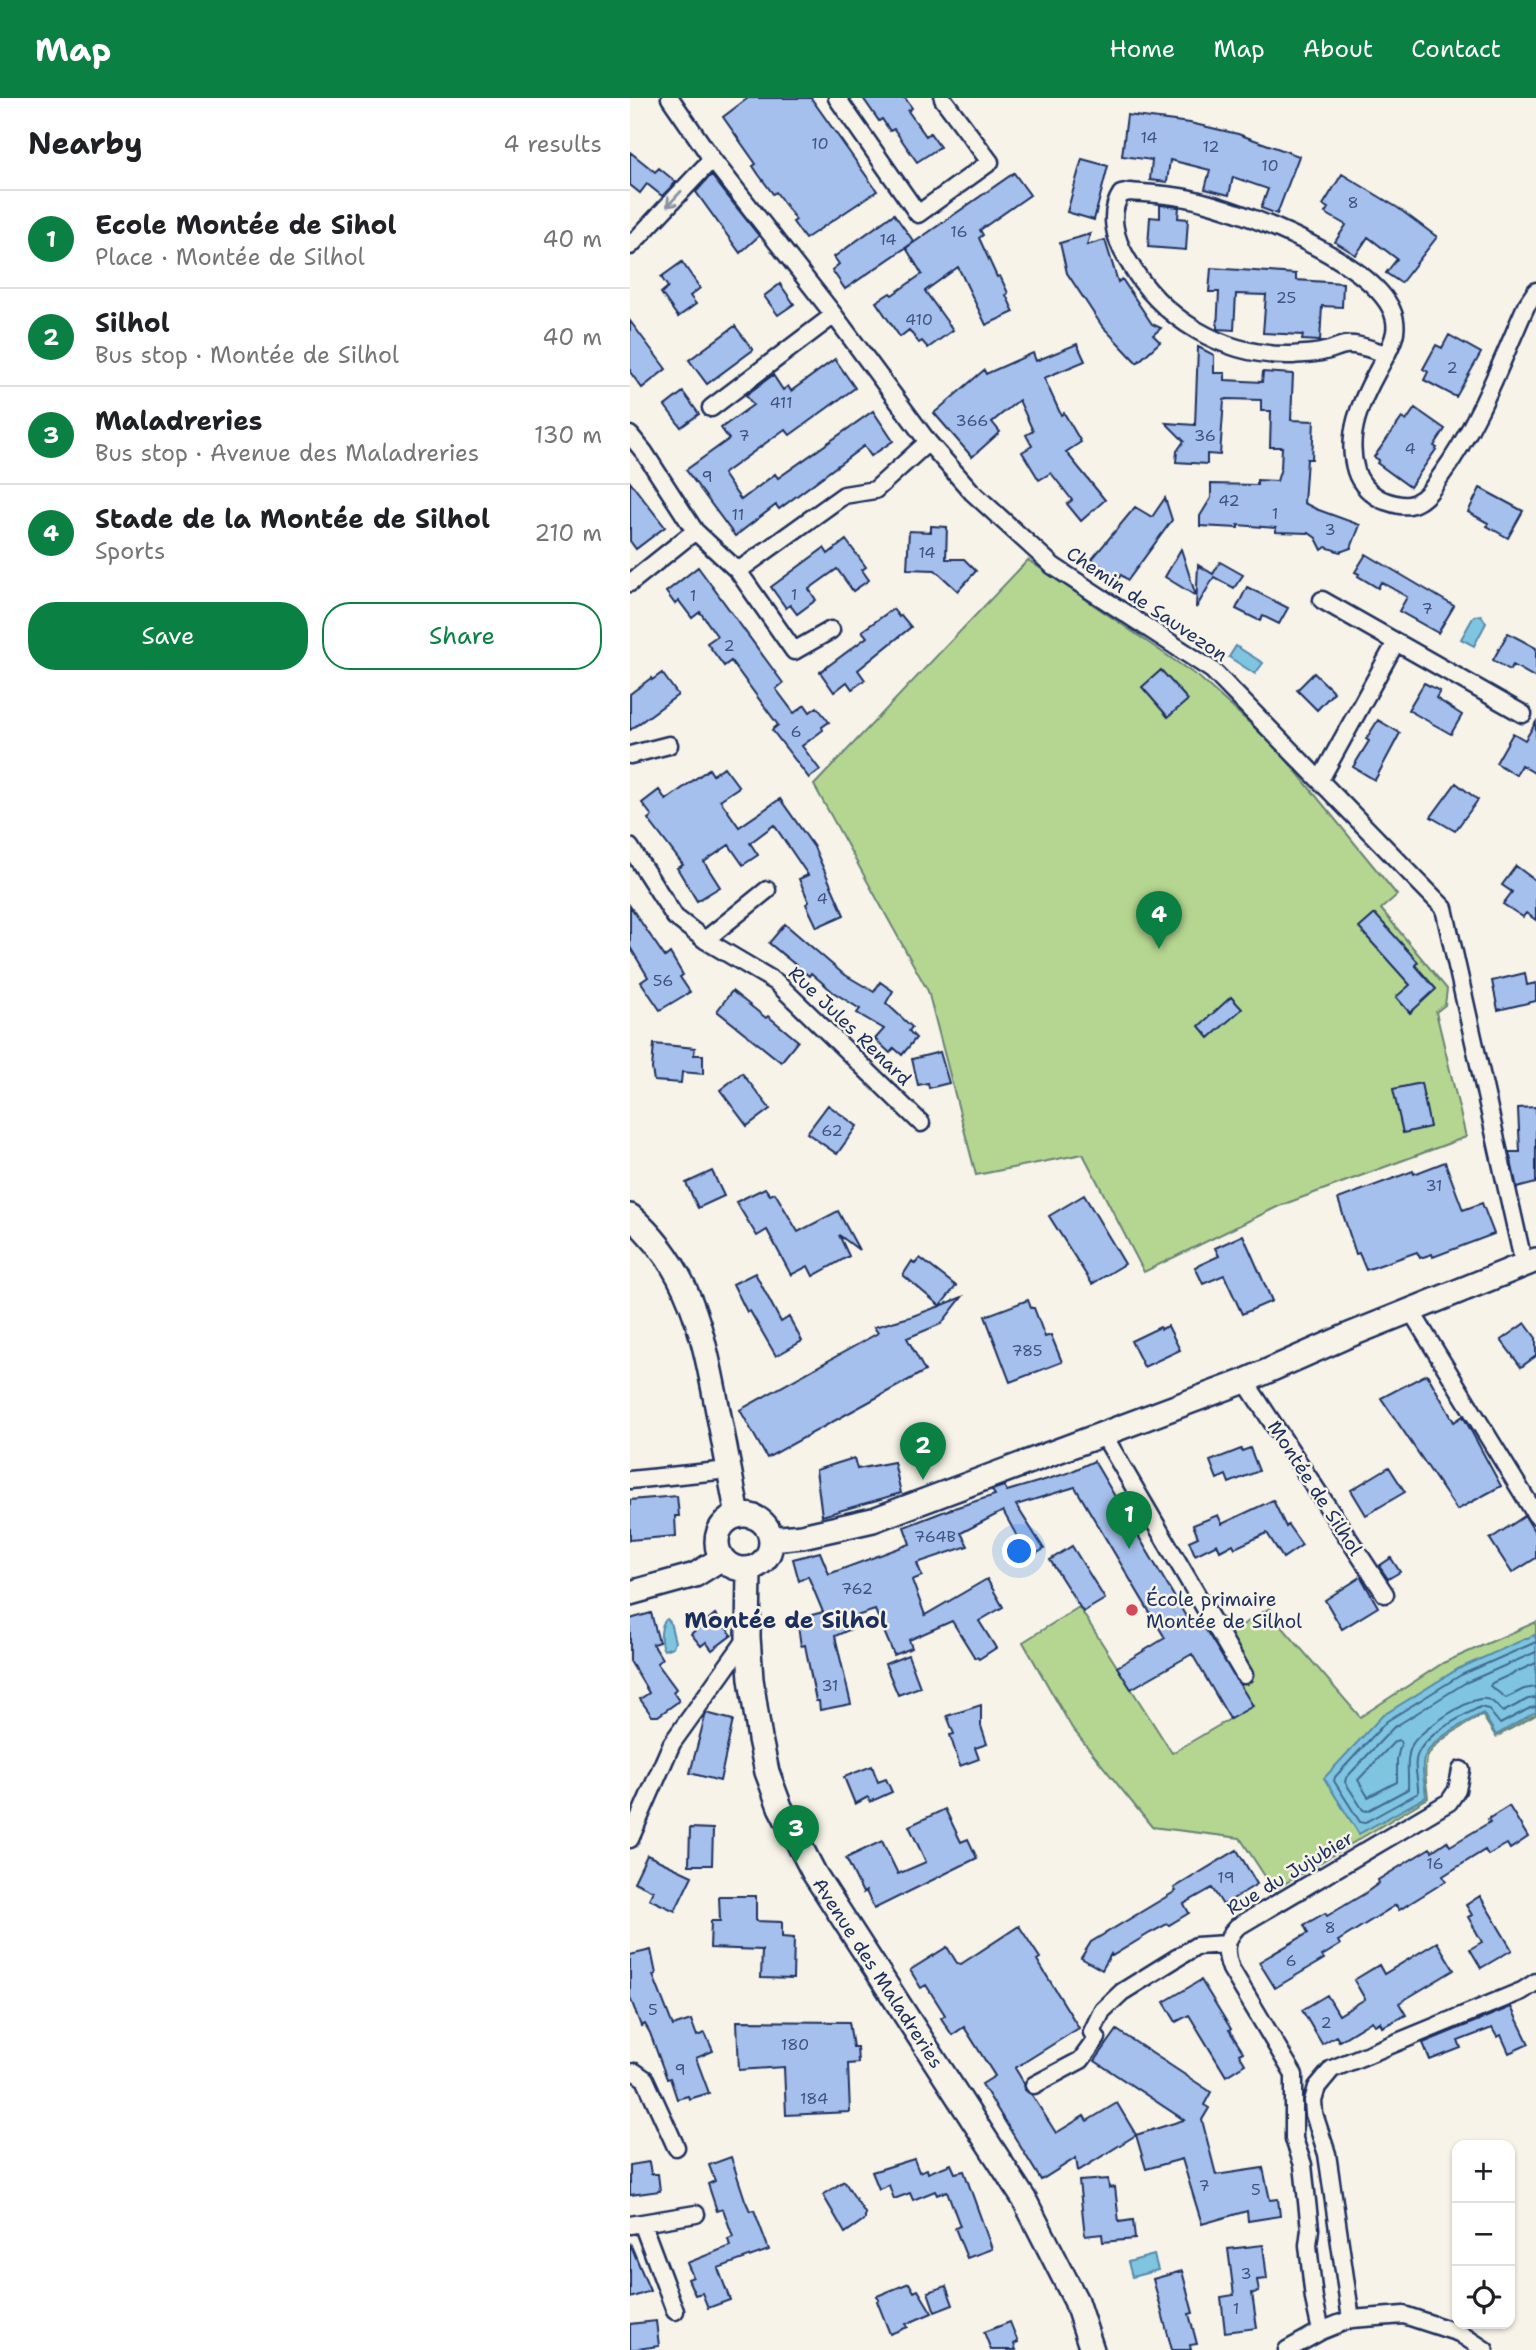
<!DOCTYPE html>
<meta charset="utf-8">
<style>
body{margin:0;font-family:"Shantell Sans",sans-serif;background:#f6f6f6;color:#202124}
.controls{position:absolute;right:21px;bottom:21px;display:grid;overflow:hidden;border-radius:14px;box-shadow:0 2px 5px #0004}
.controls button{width:63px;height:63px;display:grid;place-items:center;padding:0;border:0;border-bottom:2px solid #e0e0e0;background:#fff;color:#202124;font:35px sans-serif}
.you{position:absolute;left:390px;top:1454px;width:24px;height:24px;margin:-18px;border:5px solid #fff;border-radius:50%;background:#1a73e8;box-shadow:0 0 0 10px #1a73e833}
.badge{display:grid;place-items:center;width:46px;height:46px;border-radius:50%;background:#0b8043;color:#fff;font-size:23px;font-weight:700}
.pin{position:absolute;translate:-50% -58px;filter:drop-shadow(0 2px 4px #0008)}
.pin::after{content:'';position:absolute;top:37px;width:24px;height:21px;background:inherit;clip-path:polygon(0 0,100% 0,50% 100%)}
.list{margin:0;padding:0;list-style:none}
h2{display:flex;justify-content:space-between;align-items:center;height:91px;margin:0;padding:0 28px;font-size:30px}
h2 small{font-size:23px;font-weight:400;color:#757577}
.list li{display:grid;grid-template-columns:46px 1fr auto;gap:21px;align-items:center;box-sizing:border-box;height:98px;padding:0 28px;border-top:2px solid #e0e0e0}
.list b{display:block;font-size:26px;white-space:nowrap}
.list p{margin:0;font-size:23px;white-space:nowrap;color:#757577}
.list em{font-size:23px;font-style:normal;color:#757577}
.actions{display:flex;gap:14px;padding:21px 28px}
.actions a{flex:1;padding:16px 0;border:2px solid #0b8043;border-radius:28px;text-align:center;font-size:24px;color:#0b8043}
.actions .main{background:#0b8043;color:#fff}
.icon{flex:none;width:38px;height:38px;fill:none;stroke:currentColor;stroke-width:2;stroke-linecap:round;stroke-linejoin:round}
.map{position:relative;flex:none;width:906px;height:2252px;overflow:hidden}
header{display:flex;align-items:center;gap:42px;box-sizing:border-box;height:98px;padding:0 35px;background:#0b8043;color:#fff}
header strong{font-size:33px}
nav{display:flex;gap:38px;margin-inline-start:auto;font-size:24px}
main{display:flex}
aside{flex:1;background:#fff}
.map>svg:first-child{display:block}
.green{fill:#b5d690;stroke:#688277;stroke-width:2}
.water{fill:#7fc5e0;stroke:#5789ac;stroke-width:2}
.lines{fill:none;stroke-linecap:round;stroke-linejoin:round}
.shore{stroke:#436b92;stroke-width:2}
.building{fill:#a6c0ed;stroke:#1b2f5e;stroke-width:2}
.street-casing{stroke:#1b2f5e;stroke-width:21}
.secondary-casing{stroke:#1b2f5e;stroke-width:28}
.street{stroke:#f7f3e8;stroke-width:16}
.secondary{stroke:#f7f3e8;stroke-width:23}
.oneway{stroke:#8991a3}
.poi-dot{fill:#d1495b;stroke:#f7f3e8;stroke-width:2.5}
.labels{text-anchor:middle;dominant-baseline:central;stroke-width:5;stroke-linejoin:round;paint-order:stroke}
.number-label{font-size:16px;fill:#3e5382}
.street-label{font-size:19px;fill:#1b2f5e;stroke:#f7f3e8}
.poi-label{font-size:19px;fill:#1b2f5e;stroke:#f7f3e8;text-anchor:start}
.quarter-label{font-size:23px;font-weight:bold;fill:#1b2f5e;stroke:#f7f3e8}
</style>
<header>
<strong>Map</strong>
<nav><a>Home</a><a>Map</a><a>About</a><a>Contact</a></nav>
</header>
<main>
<aside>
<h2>Nearby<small>4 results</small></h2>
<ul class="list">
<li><span class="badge">1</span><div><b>Ecole Montée de Sihol</b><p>Place · Montée de Silhol</p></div><em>40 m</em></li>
<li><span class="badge">2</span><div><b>Silhol</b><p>Bus stop · Montée de Silhol</p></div><em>40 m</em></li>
<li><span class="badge">3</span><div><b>Maladreries</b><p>Bus stop · Avenue des Maladreries</p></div><em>130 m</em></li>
<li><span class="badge">4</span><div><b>Stade de la Montée de Silhol</b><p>Sports</p></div><em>210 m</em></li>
</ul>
<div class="actions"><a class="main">Save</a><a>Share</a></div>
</aside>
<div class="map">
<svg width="906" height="2252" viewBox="0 0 906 2252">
<rect width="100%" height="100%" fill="#f7f3e8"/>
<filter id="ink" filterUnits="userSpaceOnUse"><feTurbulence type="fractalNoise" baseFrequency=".0143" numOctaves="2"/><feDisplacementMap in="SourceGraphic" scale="14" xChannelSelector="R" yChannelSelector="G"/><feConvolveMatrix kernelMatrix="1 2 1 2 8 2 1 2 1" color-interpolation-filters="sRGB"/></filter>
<g filter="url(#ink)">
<path class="green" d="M398,462L570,580L646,649L767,797L751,811L817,891L815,907L806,914L836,1039L649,1108L514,1174L453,1056L346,1077L298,893L184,687Z
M449,1509L542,1655L622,1608L585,1544L640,1510L647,1523L730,1619L813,1565L906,1524V1617L866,1639L852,1617C835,1628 810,1639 799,1656C792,1668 797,1688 798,1700L644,1792L610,1740L522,1729L442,1630L393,1544Z"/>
<path class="water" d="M851,517L856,525L844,548L831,541L844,518Z
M606,548L633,565L625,576L599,559Z
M37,1521L40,1524L45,1544L43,1549L34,1552C29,1545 30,1525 37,1521Z
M904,1537L906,1541V1614L866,1637L853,1615C835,1625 796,1643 793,1665C792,1676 795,1688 796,1699L729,1736L694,1680L752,1618L828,1571Z
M524,2157L528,2172L502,2179L498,2164Z"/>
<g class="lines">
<path class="shore" d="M906,1544L831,1577L757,1623L705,1679L704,1683L730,1724L734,1725L788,1695C789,1684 784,1673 786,1662C790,1638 831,1619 850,1609L858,1611L870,1626L900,1610L906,1609
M906,1554L835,1585L763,1630L716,1680L715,1684L733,1712L737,1713L778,1691C779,1676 775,1661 782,1647C789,1633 842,1597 856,1601C864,1602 868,1610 873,1614L898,1601L906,1600
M906,1565L862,1585L860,1588L876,1600L894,1591L906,1589
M765,1643L769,1642L771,1645L767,1661V1684L738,1699L728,1682Z"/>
</g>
<path class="building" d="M118,0H181L247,93L175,141L163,124L166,122L146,94L143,96L129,77L123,68L126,66L93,19Z
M233,0H275L282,10L278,13L296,38L300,35L310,49L287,64L264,31L260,33L252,21L249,23Z
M497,17L560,25L608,36L669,58L647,116L631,110L638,91L603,79L599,97L575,91L580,72L540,62L537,84L520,82L522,62L492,58Z
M0,54L25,74L29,70L46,84L32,98L17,86L10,95L0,87Z
M452,61L478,68L464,122L437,114Z
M384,75L400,97L350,132L353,137L349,140L367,179L370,178L378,195L376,197L384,214L356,227L328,169L295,193L323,232L298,250L292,243L289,245L279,232L270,239L246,204L260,195L262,197L292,176L276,150Z
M712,76L768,110L807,139L771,185L756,175L767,161L738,139L726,157L705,144L716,127L695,115L698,110L693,107Z
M81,77L129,138L110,155L66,94Z
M530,107L549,109L548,120L558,121L556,152L518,149L520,119L530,120Z
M264,116L284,144L215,191L202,172L209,166L204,159Z
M460,136L457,147L475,142L488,184L492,181L522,226L531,230L523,237L530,244L507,265L472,228L437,175L430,145Z
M52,164L70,190L60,198L66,206L48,219L31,195L38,189L31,179Z
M581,170L666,176V182L713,185L712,209L692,208L690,243L672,242L673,237L633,235L636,197L606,196L604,232L587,231L589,194H579Z
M150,186L164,206L148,217L134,198Z
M0,223L36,271L12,290L0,274Z
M105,228L123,252L77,286L59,262Z
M819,237L851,255L826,299L794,282L798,274L793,271L806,247L812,250Z
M447,246L455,263L414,280L431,317L434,315L451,344L436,354L475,402L451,423L437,406L442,402L421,375L409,382L392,354L402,348L396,337L403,333L389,302L362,324L370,334L342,359L304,315L354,272L356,276L403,255L406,263Z
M568,249L584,257V275H595V282L632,284L633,274L663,276L661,322L684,323L682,361H677L674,405L686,411L730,427L721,450L710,454L696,449L692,452L686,440L679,435L646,434V430L608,427V430L570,428V418L581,400V386L627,387V382L647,383L651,370L652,349H640L641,313H631V302L597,301L594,302L590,357L577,356V366L546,364L547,353L554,343L536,325L565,327Z
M205,261L225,290L160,337L155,331L93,376L111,402L145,376L148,380L243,313L263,343L241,358L234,348L149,411L146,407L105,438L56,372L99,341L91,330L123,307L116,297L143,277L153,292L158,288L161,293Z
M53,294L69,316L51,329L35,308Z
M785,310L815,331L804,348L807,350L780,389L747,365L749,362L744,359L772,320L776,323Z
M0,384L35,429L6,451L0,443Z
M850,390L893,413L878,440L857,428L858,425L838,414Z
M535,400L542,422L498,482L491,477L488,481L462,461L505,409L522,419Z
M301,428L317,429L316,461H334L346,473L328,493L305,472L277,471L279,433L301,434Z
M216,442L236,469L232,472L239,482L223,493L207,471L179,491L186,502L167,516L160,507L156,510L141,489L194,450L198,456Z
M551,451L566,498L535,479Z
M736,456L824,508L808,535L769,513L777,499L751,484L748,490L728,478L729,476L725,474Z
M590,464L613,477L604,490L584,479L566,510L568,467L583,476Z
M68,469L153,585L146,591L164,615L175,607L180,614L187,609L199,624L192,629L193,632L172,648L190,672L179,680L142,632L148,627L101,563L94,568L77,545L87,538L70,514L62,520L49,503L45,506L36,494Z
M617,489L658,510L649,526L633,518L630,523L606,511Z
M263,511L269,519L271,517L281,529L228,572L235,582L222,591L217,584L204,594L190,574L237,539L232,533Z
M878,535L906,550V580L883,567L880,572L863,562Z
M531,572L558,602L538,619L512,589Z
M32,575L48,597L0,632V596L21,580L22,582Z
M684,575L704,594L687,612L667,592Z
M794,585L810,593L806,600L832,617L821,636L778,612Z
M748,622L770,635L745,682L723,669L739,643L736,641Z
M906,624V676L891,667L886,677L866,665L883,635L895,642Z
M94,669L109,689L90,702L109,729L150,701L184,749L214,817L187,829L176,806L179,804L169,781L178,777L144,727L120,745L128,757L113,767L99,747L74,764L90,789L67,803L47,770L53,767L18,721L22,718L12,705L29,692L36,702L79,671L83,677Z
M826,685L848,702L825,733L801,719Z
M886,768L906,783V822L896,815L893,819L873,806L882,794L872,787Z
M0,808L35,859L40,855L53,877L50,879L60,894L30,912L11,884L18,879L0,849Z
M745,816L788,864L785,867L806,891L780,915L766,899L780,887L729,830Z
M155,826L212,875L244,894L250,884L263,893L256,905L282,929L279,933L286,940L272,957L264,950L260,955L245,941L254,931L227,915L230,911L203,894L181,875L179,878L139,845Z
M895,875L897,887L906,885V903L868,912L862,883Z
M102,893L136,920L138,918L168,943L151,964L87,913Z
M601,899L612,911L579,940L569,928Z
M24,946L65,950L64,957H73V976L52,974L51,985L24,983L22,971Z
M310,954L319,985L299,990L298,985L288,987L282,961Z
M112,975L140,1011L117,1028L90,992Z
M791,985L800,1029L773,1035L763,991Z
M198,1007L227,1028L207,1056L177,1035Z
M906,1009V1085L887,1090L879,1054H890L888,1010Z
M815,1064L833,1112L852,1105L864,1136L803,1159L802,1156L790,1160L787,1154L736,1172L729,1155L726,1156L708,1101L783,1073L784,1076Z
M82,1073L94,1098L68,1110L56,1085Z
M135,1090L140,1097L145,1095L168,1134L208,1113L229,1152L209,1137L219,1158L183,1178L178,1168L161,1177L137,1132L127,1138L106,1104Z
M454,1097L495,1166L462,1186L419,1118Z
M613,1137L642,1203L612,1216L594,1177L573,1186L565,1169L589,1158L585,1150Z
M290,1160L326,1188L310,1208L332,1199L311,1226L277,1240L295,1273L137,1360L110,1312L248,1235L244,1229L280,1219L310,1208L273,1177L282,1163L285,1166Z
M125,1175L151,1224L159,1219L172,1243L146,1258L120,1213L117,1214L103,1186Z
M398,1202L401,1210H404L415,1239L421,1237L432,1264L380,1284L355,1218Z
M895,1225L906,1240V1258L891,1269L871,1242Z
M538,1228L550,1252L514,1269L501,1243L530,1229L531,1231Z
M797,1276L824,1324L833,1318L871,1388L827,1412L751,1300Z
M620,1350L629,1373L599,1385L596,1377L587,1381L580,1363L611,1351L612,1353Z
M224,1360L227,1371L264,1364L271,1395L192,1418L186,1372Z
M464,1363L561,1527L569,1521L623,1608L600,1621L562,1556L501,1591L487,1569L535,1540L445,1389L386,1407L414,1451L399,1460L373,1413L331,1435L338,1448L287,1465L292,1478L282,1482L295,1517L357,1481L373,1509L349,1523L366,1550L349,1561L347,1559L345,1560L322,1523L279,1542L282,1550L264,1557L245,1512L217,1521L221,1531L205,1538L221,1606L190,1612L189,1603H186L175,1547L171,1548L167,1521L193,1514L178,1478L169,1483L163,1461L190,1454L199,1476L280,1446L274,1429L318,1412L365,1397L362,1392L374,1388L377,1393L438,1375Z
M759,1369L775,1394L736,1417L721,1392Z
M47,1398L49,1418H45L46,1438L0,1442V1402Z
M643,1402L656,1429L658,1427L672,1447L653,1460L637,1435L605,1450L603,1446L590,1453L587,1446L565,1457L559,1443L568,1439L563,1427L588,1417L592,1426Z
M895,1418L906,1436V1460L882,1475L860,1441Z
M442,1448L475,1501L453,1514L420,1462Z
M761,1460L770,1474L758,1481L749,1468Z
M731,1479L748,1509L712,1531L695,1502Z
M21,1515L29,1544L23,1546L32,1561L27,1565L46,1591L43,1594L49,1603L28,1618H22L10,1601L19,1595L0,1563V1521Z
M85,1516L102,1537L82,1552L76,1544L71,1548L61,1536Z
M278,1557L290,1589L268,1597L255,1566Z
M351,1607V1628L357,1646L345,1650L349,1661L330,1668L320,1637L324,1636L317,1618Z
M76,1615L103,1622L90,1683L60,1675Z
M242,1668L248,1684L256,1681L262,1694L240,1704L238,1699L225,1706L214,1679Z
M879,1708L898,1739L880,1751L877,1746L858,1757L855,1752L813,1778L816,1783L787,1801L769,1812L766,1807L708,1843L710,1847L692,1858L694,1861L645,1890L629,1864L678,1835L674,1827L695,1815L697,1818L734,1796L749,1785L748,1782L800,1750L802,1753L817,1743L820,1748L860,1724L858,1721Z
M315,1711L331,1744L338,1741L347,1760L244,1811L236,1793L233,1795L216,1760L252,1743L268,1776L296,1764L279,1728Z
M60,1730L83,1731L82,1767H59Z
M607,1752L627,1786L593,1807L582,1790L554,1806L559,1815L539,1827L537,1826L520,1835L482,1858L481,1856L472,1872L451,1860L461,1844L546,1793L544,1790Z
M17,1757L62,1778L45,1813L19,1801L23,1793L4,1784Z
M89,1798H126V1823L152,1824V1839L164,1840L163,1881L131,1880L132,1852L80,1850L81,1823H90Z
M850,1798L882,1852L851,1870L840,1851L852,1844L838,1819L842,1817L836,1807Z
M389,1828L410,1860L407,1862L449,1930L385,1970L394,1985L395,1992L402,1997L426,2035L454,2018L457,2023L487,2005L506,2037L448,2073L446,2060L411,2082L352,1986L365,1978L334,1929L322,1937L311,1920L315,1917L296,1887L291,1890L280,1872L317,1849L327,1865L331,1866Z
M807,1844L824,1872L769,1905L776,1917L752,1929L750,1924L745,1927L742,1923L709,1943L706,1938L692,1946L672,1912L697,1897L709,1917L735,1901L724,1882L749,1867L754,1876Z
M21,1852L26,1876L23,1877L43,1928L61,1922L67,1938L75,1935L83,1953L66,1960L79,1995L59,2001L58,1998L47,2001L40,1980L37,1981L20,1935L15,1926L11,1928L0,1899V1857Z
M571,1882L601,1931L599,1932L613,1954L609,1956L615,1966L596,1978L559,1917L546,1924L534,1904Z
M881,1909L899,1946L879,1955L871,1937L867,1939L862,1930L828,1943L831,1950L800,1962L793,1945Z
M107,1923L219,1924L223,1949H227L228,1965L218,1966L220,2014L156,2017L154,1969L109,1972Z
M487,1932L581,1994L574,2007L579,2010L572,2022L586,2077L633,2070L640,2102L648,2101L650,2118L618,2123L617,2113L572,2126L552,2061L516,2071L506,2037L554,2022L465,1963Z
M101,2059L115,2102L120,2113L124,2112L139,2152L88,2170L100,2202L78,2210L72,2195L65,2197L58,2181L63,2179L57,2165L100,2148L98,2141L103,2139L93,2111L87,2113L78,2086L85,2083L79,2067Z
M284,2061L289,2074L297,2071L298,2075L321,2066L325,2075L334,2073L362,2151L337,2160L325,2130L330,2128L317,2093L307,2097L305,2093L283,2102L280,2095L264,2101L259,2087L249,2091L242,2074Z
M19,2064L21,2076H28L30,2093L0,2097V2067Z
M478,2081L479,2090L485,2089L489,2124L503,2122L505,2141L473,2144L472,2136L455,2138L449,2083Z
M214,2083L235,2115V2121L215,2135L193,2097Z
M0,2145L20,2193L0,2200Z
M633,2147L637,2181L627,2182L629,2194L622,2195L627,2230L595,2234L591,2199L604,2197L598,2151Z
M552,2173L563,2215L559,2216L567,2246L560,2247L561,2252H542L523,2181Z
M279,2185L284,2194L288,2192L302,2215L276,2226L278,2229L260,2236L247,2203L249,2202L247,2198Z
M316,2188L323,2207L305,2214L298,2194Z
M26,2223L29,2248L0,2252V2226Z
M380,2224L388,2244L384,2246L386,2252H361L354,2234Z"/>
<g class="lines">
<g class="street-casing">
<path id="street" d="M40,0L82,61L204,217L298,344L342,394L423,468L582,572L814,810L894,1167
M207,0L288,116L360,64L313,1
M0,148L82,61
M757,256C744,253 728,245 715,247C708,248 702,252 695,253C685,256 673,256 663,257C594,259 531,221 497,161C485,141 478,116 491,96L500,94C524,96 550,97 573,104C619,116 775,174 765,234C763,247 754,261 748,272C731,303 715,337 726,373C730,386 742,398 755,403C764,406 776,410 785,405C797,400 804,388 810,379C848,327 870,267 896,208L906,193
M81,310L204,217
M0,337L14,354L65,433L108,473L164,553L201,532
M108,473L214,397L245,392L298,344
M0,485L65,433
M692,502L893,616
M0,657L39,647
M690,682L766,544
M0,749L45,819L75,842L146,884L291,1025
M75,842L137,792
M781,1213L906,1417
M615,1283L755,1496
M473,1336L614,1577
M0,1382L99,1372
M0,1741L42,1645L118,1539
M0,1975L5,1974L15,1981L46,2049
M404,1987L451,1962L467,1940L462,1934L472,1913L492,1894L566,1848L596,1846
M12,2125L45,2213
M0,2127L66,2116
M721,2221L697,2056L684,2016L683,2003L687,1989L702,1971L892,1893L906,1884
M691,2233L684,2201L678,2147L680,2131L673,2067L664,2041V1977L601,1871C595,1855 594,1842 607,1829L819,1704L827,1692L831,1672
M657,2252L691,2233L721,2221L774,2217L829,2235L855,2252"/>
</g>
<g class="secondary-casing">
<path id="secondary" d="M0,1118C60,1169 73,1235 87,1308C94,1345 101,1381 108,1418
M87 1444a27 27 0 1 1 54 0a27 27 0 1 1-54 0Z
M141,1441L172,1438L243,1422L615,1283L717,1238L906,1162
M119,1471L118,1539L121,1581L130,1641L137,1674L150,1709L184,1775L394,2101L446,2203L462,2252
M0,1495L65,1477L92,1460"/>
</g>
<use href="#street" class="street"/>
<use href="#secondary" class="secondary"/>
</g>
<defs><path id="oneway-shaft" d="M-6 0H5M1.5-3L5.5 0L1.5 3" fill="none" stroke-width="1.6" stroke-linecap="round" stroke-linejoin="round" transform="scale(1.75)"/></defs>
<use class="oneway" href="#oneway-shaft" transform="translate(44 101) rotate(133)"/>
</g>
<circle class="poi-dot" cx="502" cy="1512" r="7"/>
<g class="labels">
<g class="number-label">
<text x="519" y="39">14</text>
<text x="190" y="45">10</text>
<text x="581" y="48">12</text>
<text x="640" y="67">10</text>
<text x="723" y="104">8</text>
<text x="329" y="133">16</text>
<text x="258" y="141">14</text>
<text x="656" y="199">25</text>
<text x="289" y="221">410</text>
<text x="822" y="269">2</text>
<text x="151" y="304">411</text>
<text x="342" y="322">366</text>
<text x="114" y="337">7</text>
<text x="575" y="337">36</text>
<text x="780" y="350">4</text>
<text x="77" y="378">9</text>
<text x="599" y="402">42</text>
<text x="645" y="415">1</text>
<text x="108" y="416">11</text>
<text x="700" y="431">3</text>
<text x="297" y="454">14</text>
<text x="164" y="496">1</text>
<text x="63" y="497">1</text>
<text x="797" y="510">7</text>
<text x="99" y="547">2</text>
<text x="166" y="633">6</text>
<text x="192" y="800">4</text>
<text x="33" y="882">56</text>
<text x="202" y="1032">62</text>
<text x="804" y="1087">31</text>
<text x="397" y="1252">785</text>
<text x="305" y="1438">764B</text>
<text x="227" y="1490">762</text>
<text x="200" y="1587">31</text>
<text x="805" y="1765">16</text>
<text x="596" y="1779">19</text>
<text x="700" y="1829">8</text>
<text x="661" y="1862">6</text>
<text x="23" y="1911">5</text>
<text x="696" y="1924">2</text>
<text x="165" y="1946">180</text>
<text x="50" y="1971">9</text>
<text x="184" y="2000">184</text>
<text x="574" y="2087">7</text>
<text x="626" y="2091">5</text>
<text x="616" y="2175">3</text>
<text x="606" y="2210">1</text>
</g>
<g class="street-label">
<text transform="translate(517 506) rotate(34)">Chemin de Sauvezon</text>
<text transform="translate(220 928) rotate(44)">Rue Jules Renard</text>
<text transform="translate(685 1390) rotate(57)">Montée de Silhol</text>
<text transform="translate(660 1775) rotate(-31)">Rue du Jujubier</text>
<text transform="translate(248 1875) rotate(57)">Avenue des Maladreries</text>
</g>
<g class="poi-label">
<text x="516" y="1501">École primaire<tspan x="516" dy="22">Montée de Silhol</tspan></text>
</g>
<g class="quarter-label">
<text x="156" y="1522">Montée de Silhol</text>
</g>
</g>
</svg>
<div class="controls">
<button>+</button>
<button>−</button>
<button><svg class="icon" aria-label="locate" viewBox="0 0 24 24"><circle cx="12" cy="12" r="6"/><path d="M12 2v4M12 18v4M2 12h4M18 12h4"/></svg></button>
</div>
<div class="you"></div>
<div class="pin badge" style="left:499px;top:1451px">1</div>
<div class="pin badge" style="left:293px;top:1382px">2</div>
<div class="pin badge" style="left:166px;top:1765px">3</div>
<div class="pin badge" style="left:529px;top:851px">4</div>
</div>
</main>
